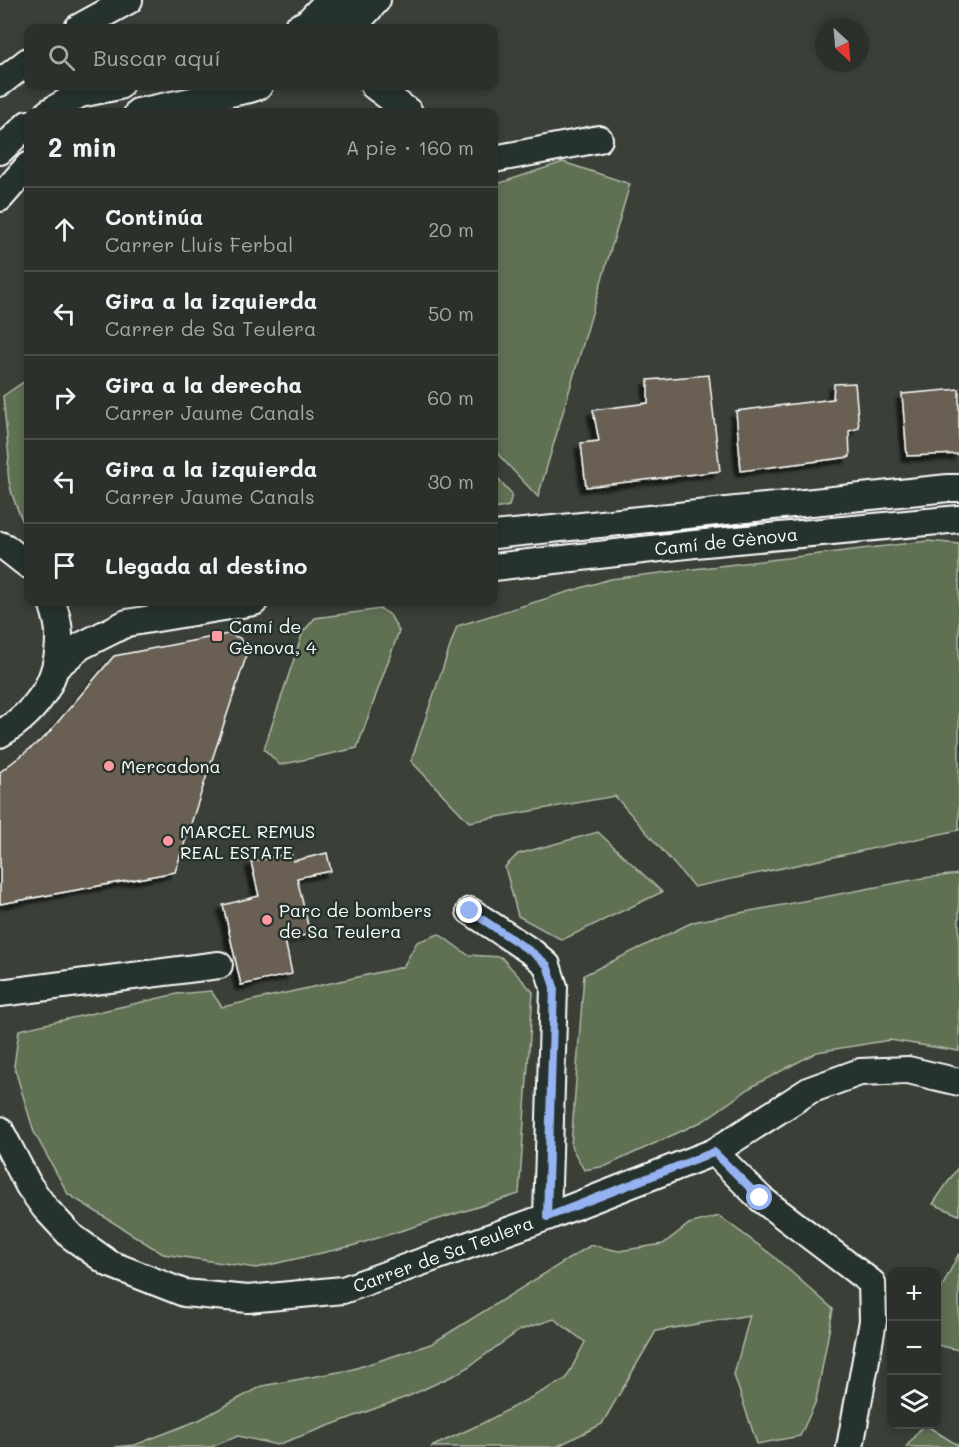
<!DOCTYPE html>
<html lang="es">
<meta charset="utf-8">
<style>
body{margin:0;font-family:Mali,sans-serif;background:#383c36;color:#f1f3f6}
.controls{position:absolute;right:18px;bottom:18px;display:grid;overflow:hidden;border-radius:12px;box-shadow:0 3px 9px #0003}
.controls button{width:54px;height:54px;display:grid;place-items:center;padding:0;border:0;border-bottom:2px solid #484b47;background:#2c302a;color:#f1f3f6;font:30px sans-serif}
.compass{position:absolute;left:815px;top:18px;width:54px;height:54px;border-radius:50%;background:#2c302a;box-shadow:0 3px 9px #0003;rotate:154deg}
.stop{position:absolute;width:18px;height:18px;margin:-14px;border:4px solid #95b2f1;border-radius:50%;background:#fff}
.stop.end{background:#95b2f1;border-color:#fff;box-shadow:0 2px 6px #0008}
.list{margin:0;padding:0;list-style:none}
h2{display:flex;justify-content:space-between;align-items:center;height:78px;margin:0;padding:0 24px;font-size:26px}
h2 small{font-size:20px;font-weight:400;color:#a6a9a8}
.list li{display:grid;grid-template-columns:39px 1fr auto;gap:18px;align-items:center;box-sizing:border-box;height:84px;padding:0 24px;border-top:2px solid #484b47}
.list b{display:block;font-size:22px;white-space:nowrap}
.list p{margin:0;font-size:20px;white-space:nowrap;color:#a6a9a8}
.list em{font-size:20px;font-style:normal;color:#a6a9a8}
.icon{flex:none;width:33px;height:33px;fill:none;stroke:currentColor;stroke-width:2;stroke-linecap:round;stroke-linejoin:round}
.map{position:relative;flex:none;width:959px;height:1447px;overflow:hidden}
.search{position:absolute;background:#2c302a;box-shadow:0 3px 9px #0003;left:24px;top:24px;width:474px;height:66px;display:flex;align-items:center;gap:15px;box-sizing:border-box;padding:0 21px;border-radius:12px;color:#a6a9a8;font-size:22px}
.panel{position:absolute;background:#2c302a;box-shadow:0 3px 9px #0003;left:24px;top:108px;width:474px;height:498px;border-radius:12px}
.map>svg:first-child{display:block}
.green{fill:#607052;stroke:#b0b8a8;stroke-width:1.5}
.building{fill:#696053;stroke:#fff;stroke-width:1.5;filter:url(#shadow)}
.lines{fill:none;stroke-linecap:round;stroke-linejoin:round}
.minor-casing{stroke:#fff;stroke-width:30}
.minor{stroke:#26332d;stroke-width:26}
.route{stroke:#95b2f1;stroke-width:8}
.poi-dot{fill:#ff9aa2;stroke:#26332d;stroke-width:2}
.labels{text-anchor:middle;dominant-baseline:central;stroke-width:5;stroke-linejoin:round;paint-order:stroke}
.street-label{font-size:18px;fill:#fff;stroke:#26332d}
.poi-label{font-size:18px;fill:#fff;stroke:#26332d;text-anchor:start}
</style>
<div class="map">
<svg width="959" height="1447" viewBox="0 0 959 1447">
<defs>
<filter id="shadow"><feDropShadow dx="-5.5" dy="5.5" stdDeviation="1.5" flood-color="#0009"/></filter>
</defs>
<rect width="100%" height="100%" fill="#3a4038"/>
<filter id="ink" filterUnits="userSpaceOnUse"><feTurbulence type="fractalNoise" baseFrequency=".0167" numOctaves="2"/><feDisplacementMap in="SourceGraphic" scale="12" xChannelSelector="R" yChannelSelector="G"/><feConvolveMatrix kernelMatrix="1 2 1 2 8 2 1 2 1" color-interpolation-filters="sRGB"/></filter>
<g filter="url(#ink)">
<path class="green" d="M563,162L630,184L538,497L494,450V185Z
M28,379V533C18,511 4,483 9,458L3,396Z
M494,474L512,494L509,506L494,509Z
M928,541L959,544V830L694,887L615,796L469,822L411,761L457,626L610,579Z
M381,609L390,615L399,631L357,748L280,765L264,749L303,632L315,618Z
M598,832L662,892L562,940L518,916L505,867L518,854Z
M959,874V1051L890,1040L817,1052L753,1086L703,1121L606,1166L584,1170L571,1146L584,975L693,922L923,878Z
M439,934L468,955L501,957L533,992L519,1194L352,1246L256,1268L163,1254L68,1194L34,1132L14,1066L19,1030L177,994L211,991L222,1007L403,967L417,942Z
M959,1166V1215L933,1204Z
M719,1216L772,1255L833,1309L816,1401L800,1436L757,1444L734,1375L750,1315L656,1331L602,1424L556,1447H431L483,1423L566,1379L585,1342L554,1319L520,1330L461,1372L409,1396L277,1445L238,1436L211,1447H115L135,1445L199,1420L262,1386L350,1370L431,1344L591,1245L619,1251L663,1244L689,1224Z
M959,1253V1350L937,1345V1297Z
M924,1424L959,1446V1447H906Z"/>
<path class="building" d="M709,375L720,471L586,487L581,443L599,441L593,410L648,403V380Z
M855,383L859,428L849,431L850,457L741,471L736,411L833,399L834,384Z
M959,389V454L907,456L902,394Z
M228,634L240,638L247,654L175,872L0,904V772L45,737L114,656Z
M291,853L293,861L327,853L331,871L297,878L310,934L285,940L292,974L241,985L223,905L259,896L251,862Z"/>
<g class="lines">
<g class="minor-casing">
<path id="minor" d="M78,28L129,0
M297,28L307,23L329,0
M333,28L337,15L351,0
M352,28L377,0
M0,83L28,61
M374,86L409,112
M49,112L80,94L119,86
M138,112L250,89L259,86
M0,151L28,124
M494,159L599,139
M0,198L28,166
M494,535L948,488H959
M0,545L5,547L28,565
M494,567L695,544L959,519
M56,667L81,646L127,623L254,602
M0,734C38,711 60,680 59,634C59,623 55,612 52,602
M470,911L533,953L547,965L554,987L547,1217
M0,993L219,965
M0,1130L29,1186L45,1208L71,1236L110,1264L184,1293L248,1299L343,1290L547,1217L714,1152L810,1090L860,1072L908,1070L959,1082
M714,1152L760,1198L872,1283L873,1321L850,1447"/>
</g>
<use href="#minor" class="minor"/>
</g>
</g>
<g class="lines" filter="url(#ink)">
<path class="route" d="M470,911L533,953L547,965L554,987L547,1217L714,1152L760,1198"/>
</g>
<g class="poi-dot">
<rect x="211" y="630" width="12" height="12" rx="3"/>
<circle cx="109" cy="766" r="6"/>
<circle cx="168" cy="841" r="6"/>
<circle cx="267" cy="920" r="6"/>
</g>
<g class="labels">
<g class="street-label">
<text transform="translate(726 541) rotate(-6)">Camí de Gènova</text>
<text transform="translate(443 1254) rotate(-20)">Carrer de Sa Teulera</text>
</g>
<g class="poi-label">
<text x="229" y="626">Camí de<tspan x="229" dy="21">Gènova, 4</tspan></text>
<text x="121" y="766">Mercadona</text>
<text x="180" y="831">MARCEL REMUS<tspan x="180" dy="21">REAL ESTATE</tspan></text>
<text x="279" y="910">Parc de bombers<tspan x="279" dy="21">de Sa Teulera</tspan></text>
</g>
</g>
</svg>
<div class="controls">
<button>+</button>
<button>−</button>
<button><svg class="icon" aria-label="layers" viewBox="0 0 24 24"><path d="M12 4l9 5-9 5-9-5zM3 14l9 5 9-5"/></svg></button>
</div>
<svg class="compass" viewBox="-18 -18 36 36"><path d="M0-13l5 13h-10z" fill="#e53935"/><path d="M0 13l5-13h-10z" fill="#a6a9a8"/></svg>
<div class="stop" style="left:760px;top:1198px"></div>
<div class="stop end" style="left:470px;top:911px"></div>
<div class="search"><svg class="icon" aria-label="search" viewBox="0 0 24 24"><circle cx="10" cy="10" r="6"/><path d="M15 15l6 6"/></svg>Buscar aquí</div>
<section class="panel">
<h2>2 min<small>A pie · 160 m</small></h2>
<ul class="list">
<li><svg class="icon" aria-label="ahead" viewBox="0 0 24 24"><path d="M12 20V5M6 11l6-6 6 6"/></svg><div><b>Continúa</b><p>Carrer Lluís Ferbal</p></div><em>20 m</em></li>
<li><svg class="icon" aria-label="left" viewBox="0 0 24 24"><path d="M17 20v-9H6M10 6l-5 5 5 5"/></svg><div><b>Gira a la izquierda</b><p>Carrer de Sa Teulera</p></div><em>50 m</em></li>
<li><svg class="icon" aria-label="right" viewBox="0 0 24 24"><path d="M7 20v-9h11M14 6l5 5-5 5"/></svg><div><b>Gira a la derecha</b><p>Carrer Jaume Canals</p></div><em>60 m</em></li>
<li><svg class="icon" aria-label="left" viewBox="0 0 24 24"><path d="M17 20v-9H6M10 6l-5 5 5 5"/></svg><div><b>Gira a la izquierda</b><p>Carrer Jaume Canals</p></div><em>30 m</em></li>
<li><svg class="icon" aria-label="arrive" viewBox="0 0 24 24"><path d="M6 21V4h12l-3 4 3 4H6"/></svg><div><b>Llegada al destino</b></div></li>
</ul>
</section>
</div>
